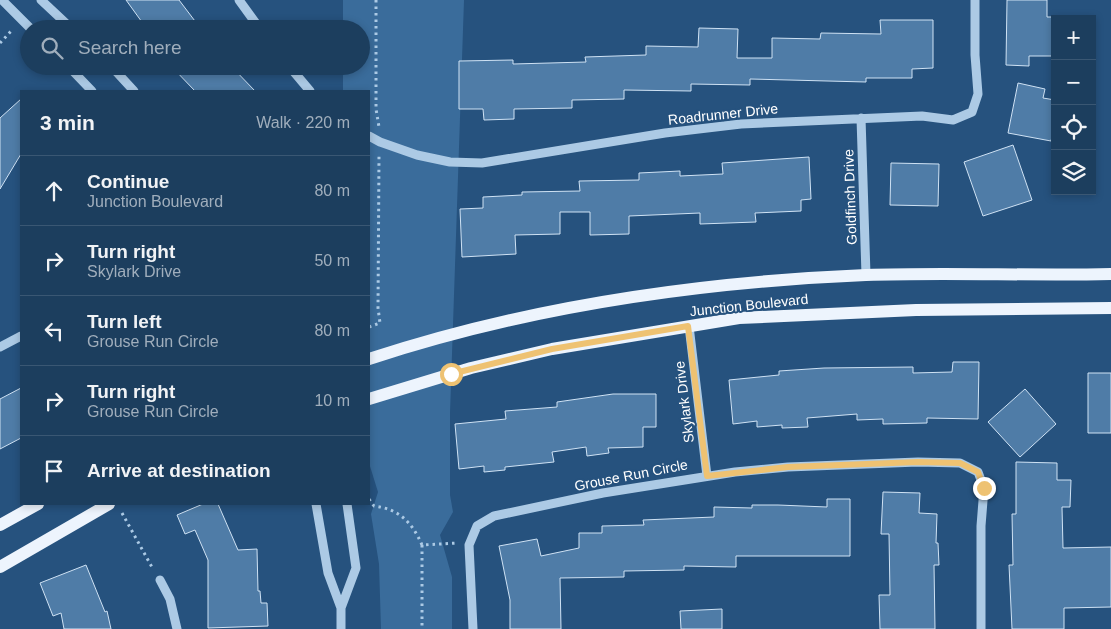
<!DOCTYPE html>
<meta charset="utf-8">
<style>
body{margin:0;font-family:Arial,sans-serif;background:#254564;color:#f1f3f6}
.controls{position:absolute;right:15px;top:15px;display:grid;overflow:hidden;border-radius:0px;box-shadow:0 2px 8px #0003}
.controls button{width:45px;height:45px;display:grid;place-items:center;padding:0;border:0;border-bottom:1px solid #3a5773;background:#1c3e5e;color:#f1f3f6;font:25px sans-serif}
.stop{position:absolute;width:15px;height:15px;margin:-11px;border:4px solid #eec272;border-radius:50%;background:#fff}
.stop.end{background:#eec272;border-color:#fff;box-shadow:0 1px 5px #0008}
.list{margin:0;padding:0;list-style:none}
h2{display:flex;justify-content:space-between;align-items:center;height:65px;margin:0;padding:0 20px;font-size:21px}
h2 small{font-size:16px;font-weight:400;color:#a0aebc}
.list li{display:grid;grid-template-columns:32px 1fr auto;gap:15px;align-items:center;box-sizing:border-box;height:70px;padding:0 20px;border-top:1px solid #3a5773}
.list b{display:block;font-size:19px;white-space:nowrap}
.list p{margin:0;font-size:16px;white-space:nowrap;color:#a0aebc}
.list em{font-size:16px;font-style:normal;color:#a0aebc}
.icon{flex:none;width:28px;height:28px;fill:none;stroke:currentColor;stroke-width:2;stroke-linecap:round;stroke-linejoin:round}
.map{position:relative;flex:none;width:1111px;height:629px;overflow:hidden}
.search{position:absolute;background:#1c3e5e;box-shadow:0 2px 8px #0003;left:20px;top:20px;width:350px;height:55px;display:flex;align-items:center;gap:12px;box-sizing:border-box;padding:0 18px;border-radius:28px;color:#a0aebc;font-size:19px}
.panel{position:absolute;background:#1c3e5e;box-shadow:0 2px 8px #0003;left:20px;top:90px;width:350px;height:415px;border-radius:0px}
.map>svg:first-child{display:block}
.green{fill:#3a6c9b}
.building{fill:#4f7ca7;stroke:#cfe2f4}
.lines{fill:none;stroke-linecap:round;stroke-linejoin:round}
.path{stroke:#accae5;stroke-width:3;stroke-dasharray:2.5 4;stroke-linecap:butt}
.minor{stroke:#accae5;stroke-width:9}
.major{stroke:#edf4fd;stroke-width:12}
.route{stroke:#eec272;stroke-width:6}
.labels{text-anchor:middle;dominant-baseline:central;stroke-width:4;stroke-linejoin:round;paint-order:stroke}
.street-label{font-size:14px;fill:#fff;stroke:#26527e}
</style>
<div class="map">
<svg width="1111" height="629" viewBox="0 0 1111 629">
<rect width="100%" height="100%" fill="#26527e"/>
<path class="green" d="M343,0H464L450,413V495L453,512L440,535L452,577V629H381L379,564L371,514L378,492L369,463V91H343V66H361V29H343Z"/>
<path class="building" d="M126,0H179L201,29H147Z
M1007,0H1047V17H1055V56H1029V66L1006,65Z
M880,20H933V68L912,69V78H866V82L750,79V85L691,84V91L624,90V99L572,100V108L514,109V119L484,120L483,109H459V61L513,60V64L586,62L585,57L646,55V46L698,47L699,28L738,29L737,58H772V38L820,39L821,33L881,34Z
M171,66H231L255,91H195Z
M1018,83L1045,89L1043,98L1055,100V121L1051,141L1008,133Z
M21,99V154L0,189V118Z
M1013,145L1032,200L983,216L964,162Z
M809,157L811,199L801,200V211L755,213L756,222L700,224V213L629,216V234L590,235V212H560V234L515,235L516,254L462,257L460,209L483,208V197L522,195V192L580,191L579,181L639,180V173L680,171V176L723,174L722,163Z
M891,163L939,164L938,206L890,205Z
M953,362H979L978,419L927,418V423L883,424V419L857,420V414L807,418L808,427L782,428V425L757,427V421L733,424L729,380L779,375V371L824,368L913,367V373L952,372Z
M1088,373H1111V433H1088Z
M21,388V438L0,449V399Z
M1025,389L1056,424L1020,457L988,422Z
M613,394H656V427H643V447L608,448L609,453L587,456L586,447L552,452L554,462L505,467V470L484,472V466L459,469L455,424L506,419L505,411L557,407V402Z
M1016,462L1057,463V480H1071L1070,507H1062L1063,548L1111,547V607L1064,608V629H1012L1009,565H1013L1012,514H1016Z
M883,492L920,493L919,513L937,514L936,543H938L939,565H934L935,629H880L879,595H890L889,534H881Z
M827,499H850V556H736V567L684,566V570L624,571V577L560,578L561,629H510V600L499,546L537,539L541,556L579,548V533H602V526L644,525L643,520L714,517V507L752,508V505H778L827,507Z
M203,504H218L238,550L257,549L258,591H260L261,603H267L268,626L208,628V560L195,530L185,534L177,515Z
M86,565L105,612L107,611L111,629H64L61,613L53,616L40,583Z
M722,609V629H681L680,611Z"/>
<g class="lines">
<path class="path" d="M376,0V109L379,127
M0,43L13,29
M369,327L380,323L378,308L379,155
M369,499L374,506C399,509 412,522 422,545L457,543
M122,513L153,569
M422,545V629"/>
<path class="minor" d="M2,0L31,29
M41,0L72,29
M239,0L260,29
M68,66L92,91
M111,66L134,91
M289,66L310,91
M861,118L866,275
M369,136L380,142L417,155L450,162L482,163L665,133L741,124L922,116L953,120L972,112L978,94L975,55V0
M689,326L707,476
M0,347L21,336
M316,504L328,573L341,608V629
M160,580L170,599L177,629
M341,608L356,568L347,504
M473,629L469,545L477,526L494,516L603,493L735,472L788,467L918,462L960,463L978,472L984,488L981,526V629"/>
<path class="major" d="M369,359C530,306 696,282 866,275C947,272 1029,276 1111,274
M369,399L471,368L552,349L739,318L916,310L1111,308
M0,525L38,504
M0,567L109,504"/>
</g>
<g class="lines">
<path class="route" d="M451,374L552,349L688,326L707,476L788,467L918,462L960,463L978,472L984,488"/>
</g>
<g class="labels">
<g class="street-label">
<text transform="translate(723 114) rotate(-6)">Roadrunner Drive</text>
<text transform="translate(850 197) rotate(-92)">Goldfinch Drive</text>
<text transform="translate(749 305) rotate(-6)">Junction Boulevard</text>
<text transform="translate(684 402) rotate(-97)">Skylark Drive</text>
<text transform="translate(631 475) rotate(-11)">Grouse Run Circle</text>
</g>
</g>
</svg>
<div class="controls">
<button>+</button>
<button>−</button>
<button><svg class="icon" aria-label="locate" viewBox="0 0 24 24"><circle cx="12" cy="12" r="6"/><path d="M12 2v4M12 18v4M2 12h4M18 12h4"/></svg></button>
<button><svg class="icon" aria-label="layers" viewBox="0 0 24 24"><path d="M12 4l9 5-9 5-9-5zM3 14l9 5 9-5"/></svg></button>
</div>
<div class="stop" style="left:451px;top:374px"></div>
<div class="stop end" style="left:984px;top:488px"></div>
<div class="search"><svg class="icon" aria-label="search" viewBox="0 0 24 24"><circle cx="10" cy="10" r="6"/><path d="M15 15l6 6"/></svg>Search here</div>
<section class="panel">
<h2>3 min<small>Walk · 220 m</small></h2>
<ul class="list">
<li><svg class="icon" aria-label="ahead" viewBox="0 0 24 24"><path d="M12 20V5M6 11l6-6 6 6"/></svg><div><b>Continue</b><p>Junction Boulevard</p></div><em>80 m</em></li>
<li><svg class="icon" aria-label="right" viewBox="0 0 24 24"><path d="M7 20v-9h11M14 6l5 5-5 5"/></svg><div><b>Turn right</b><p>Skylark Drive</p></div><em>50 m</em></li>
<li><svg class="icon" aria-label="left" viewBox="0 0 24 24"><path d="M17 20v-9H6M10 6l-5 5 5 5"/></svg><div><b>Turn left</b><p>Grouse Run Circle</p></div><em>80 m</em></li>
<li><svg class="icon" aria-label="right" viewBox="0 0 24 24"><path d="M7 20v-9h11M14 6l5 5-5 5"/></svg><div><b>Turn right</b><p>Grouse Run Circle</p></div><em>10 m</em></li>
<li><svg class="icon" aria-label="arrive" viewBox="0 0 24 24"><path d="M6 21V4h12l-3 4 3 4H6"/></svg><div><b>Arrive at destination</b></div></li>
</ul>
</section>
</div>
